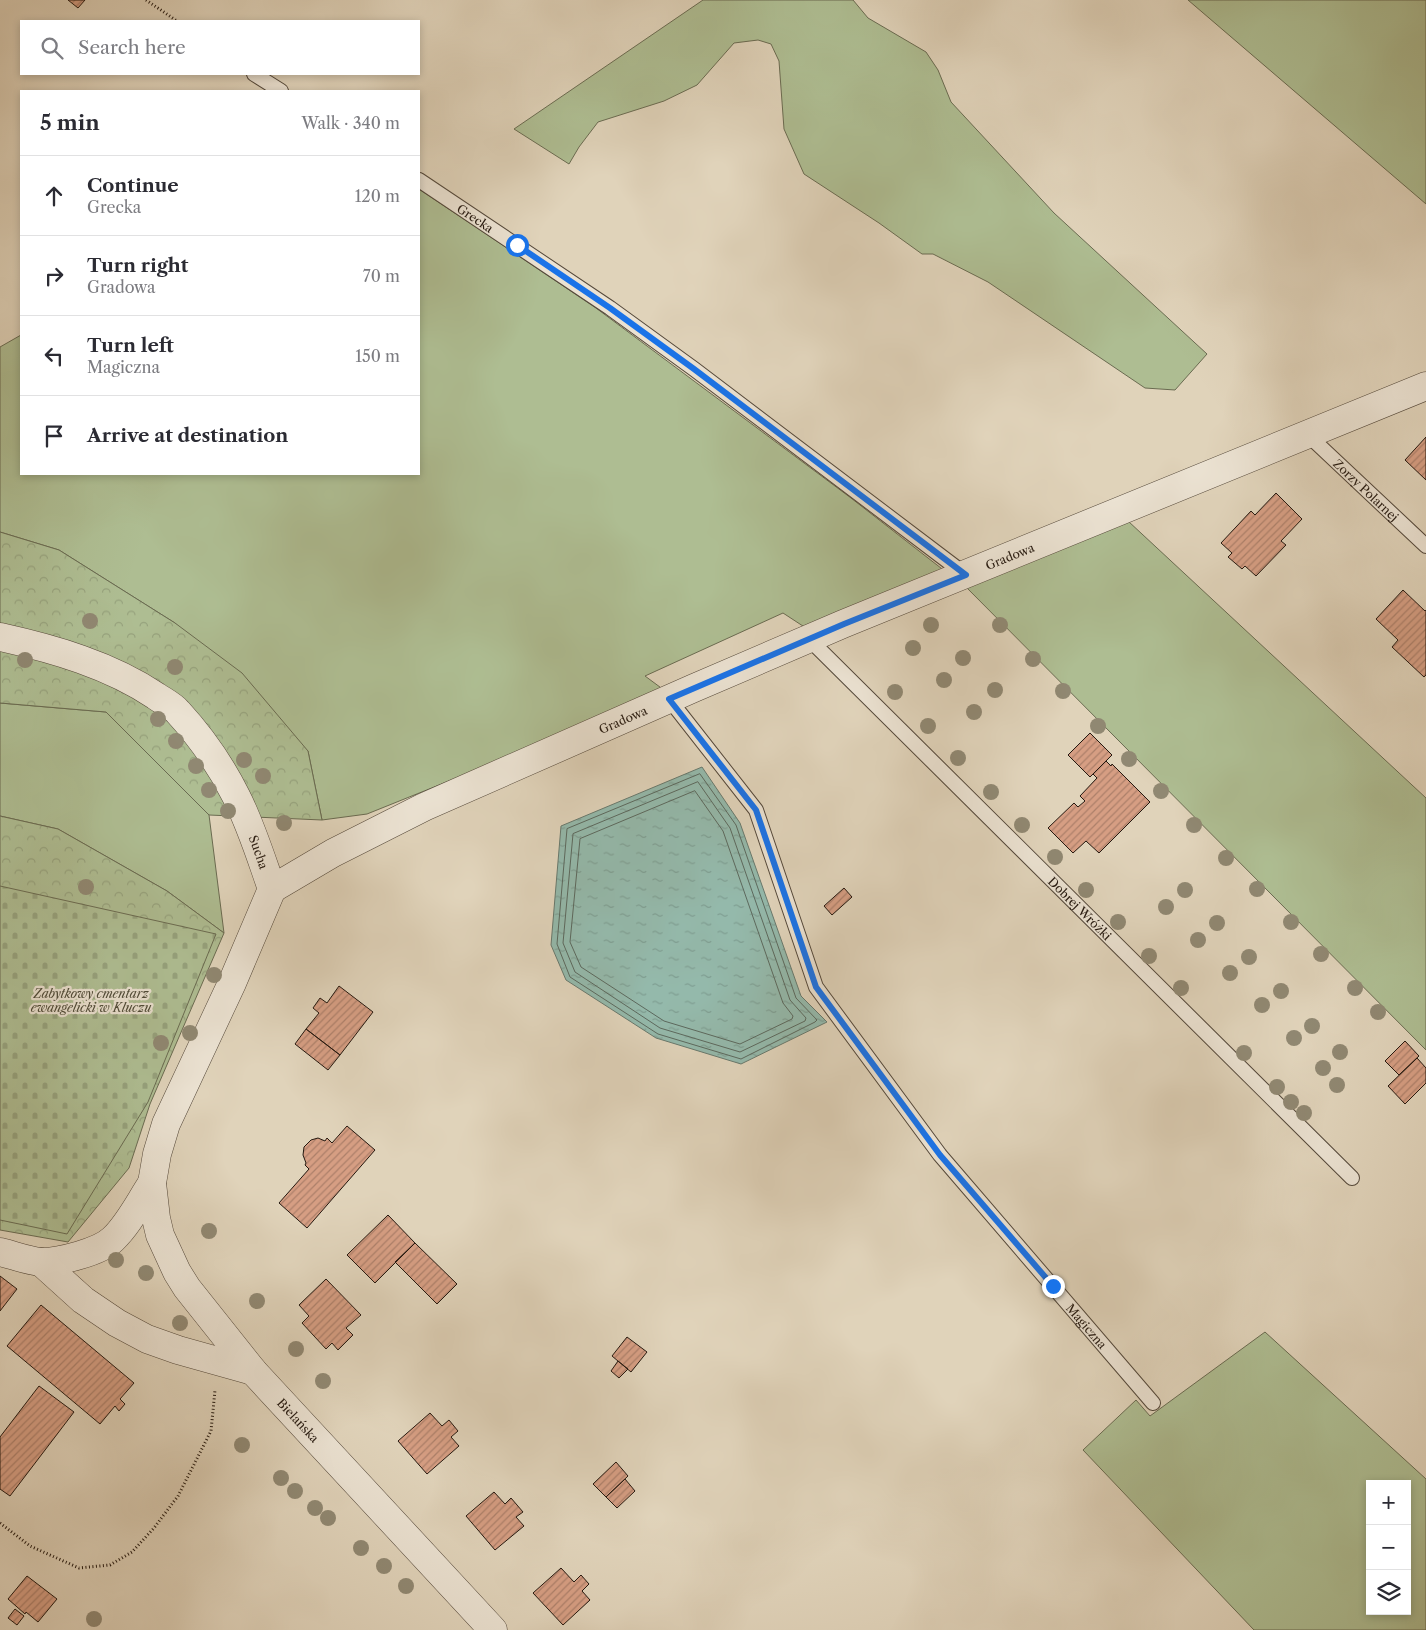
<!DOCTYPE html>
<meta charset="utf-8">
<style>
body{margin:0;font-family:"Libre Caslon Text",serif;background:#f7f7f7;color:#2b2b33}
.controls{position:absolute;right:15px;bottom:15px;display:grid;overflow:hidden;border-radius:0px;box-shadow:0 2px 8px #0003}
.controls button{width:45px;height:45px;display:grid;place-items:center;padding:0;border:0;border-bottom:1px solid #e1e1e2;background:#fff;color:#2b2b33;font:25px sans-serif}
.stop{position:absolute;width:15px;height:15px;margin:-11px;border:4px solid #1a73e8;border-radius:50%;background:#fff}
.stop.end{background:#1a73e8;border-color:#fff;box-shadow:0 1px 5px #0008}
.list{margin:0;padding:0;list-style:none}
h2{display:flex;justify-content:space-between;align-items:center;height:65px;margin:0;padding:0 20px;font-size:21px}
h2 small{font-size:16px;font-weight:400;color:#7c7c81}
.list li{display:grid;grid-template-columns:32px 1fr auto;gap:15px;align-items:center;box-sizing:border-box;height:80px;padding:0 20px;border-top:1px solid #e1e1e2}
.list b{display:block;font-size:19px;white-space:nowrap}
.list p{margin:0;font-size:16px;white-space:nowrap;color:#7c7c81}
.list em{font-size:16px;font-style:normal;color:#7c7c81}
.icon{flex:none;width:28px;height:28px;fill:none;stroke:currentColor;stroke-width:2;stroke-linecap:round;stroke-linejoin:round}
.map{position:relative;flex:none;width:1426px;height:1630px;overflow:hidden}
.search{position:absolute;background:#fff;box-shadow:0 2px 8px #0003;left:20px;top:20px;width:400px;height:55px;display:flex;align-items:center;gap:12px;box-sizing:border-box;padding:0 18px;border-radius:0px;color:#7c7c81;font-size:19px}
.panel{position:absolute;background:#fff;box-shadow:0 2px 8px #0003;left:20px;top:90px;width:400px;height:385px;border-radius:0px}
.map>svg:first-child{display:block}
.grass{fill:#aebd92;stroke:#6a6b51;fill-rule:evenodd}
.forest{fill:url(#forest-crowns);stroke:#6a6b51}
.cemetery{fill:url(#cemetery-stones);stroke:#6a6b51}
.water{fill:url(#water-ripples);stroke:#68796d}
.lines{fill:none;stroke-linecap:round;stroke-linejoin:round}
.shore{stroke:#5c695e;stroke-width:1}
.building{fill:url(#building-hatch);stroke:#251910}
.lane-casing{stroke:#54483a;stroke-width:16}
.street-casing{stroke:#54483a;stroke-width:29}
.path{stroke:#251910;stroke-width:3;stroke-dasharray:1 2.5;stroke-linecap:butt}
.lane{stroke:#ebe2d2;stroke-width:14}
.street{stroke:#ebe2d2;stroke-width:28}
.tree{fill:#908872}
.route{stroke:#1a73e8;stroke-width:6}
.labels{text-anchor:middle;dominant-baseline:central;stroke-width:4.5;stroke-linejoin:round;paint-order:stroke}
.street-label{font-size:12px;fill:#251910;stroke:#ebe2d2}
.park-label{font-size:12px;font-style:italic;fill:#4e4a37;stroke:#ebe2d2}
</style>
<div class="map">
<svg width="1426" height="1630" viewBox="0 0 1426 1630">
<defs>
<pattern id="forest-crowns" width="20" height="18" patternUnits="userSpaceOnUse" patternTransform="scale(1.25)"><rect width="20" height="18" fill="#aebd92"/><path d="M2 6a3 3 0 1 1 6 0M12 15a3 3 0 1 1 6 0" fill="none" stroke="#96a27d"/></pattern>
<pattern id="cemetery-stones" width="16" height="16" patternUnits="userSpaceOnUse" patternTransform="scale(1.25)"><rect width="16" height="16" fill="#aebd92"/><path d="M2 7V4a2 2 0 0 1 4 0v3zM10 15v-3a2 2 0 0 1 4 0v3z" fill="#96a27d"/></pattern>
<pattern id="water-ripples" width="26" height="14" patternUnits="userSpaceOnUse" patternTransform="scale(1.25)"><rect width="26" height="14" fill="#94b9ab"/><path d="M2 4q2-2 4 0t4 0M15 11q2-2 4 0t4 0" fill="none" stroke="#7f9e92"/></pattern>
<pattern id="building-hatch" width="6" height="6" patternUnits="userSpaceOnUse" patternTransform="scale(1.25)"><rect width="6" height="6" fill="#d69e83"/><path d="M-1 1l2-2M0 6l6-6M5 7l2-2" fill="none" stroke="#ad806a"/></pattern>
</defs>
<rect width="100%" height="100%" fill="#e0d3ba"/>
<filter id="stains"><feTurbulence type="fractalNoise" baseFrequency=".004" numOctaves="4"/><feColorMatrix values="0 0 0 0 .2 0 0 0 0 .09 0 0 0 0 .02 0 0 0 .5 -.17"/></filter>
<radialGradient id="worn" r=".72"><stop offset=".6" stop-color="#630" stop-opacity="0"/><stop offset="1" stop-color="#630" stop-opacity=".3"/></radialGradient>
<path class="grass" d="M703,0H853L868,18L926,52L938,70L951,102L1054,213L1207,354L1175,390L1145,388L988,282L933,254H922L879,223L804,174L784,129L779,61L771,44L758,40L734,43L697,85L664,101L598,122L579,147L569,164L514,129Z
M1188,0H1426V204Z
M419,189L596,308L851,498L946,572L809,630L783,613L645,676L668,693L367,814L322,820L308,751L175,623L59,550L0,532V347L21,335V474H419Z
M1128,521L1426,798V1050L964,585Z
M0,703L106,712L209,815L224,933L167,891L58,829L0,816Z
M1265,1332L1426,1479V1630H1254L1083,1450L1136,1400L1150,1416ZM1370,1484H1407V1611H1370Z"/>
<path class="forest" d="M0,532L59,550L175,623L242,673L308,751L322,820L209,815L106,712L0,703Z
M0,816L58,829L167,891L224,933L150,1104L129,1168L68,1242L0,1230Z"/>
<path class="cemetery" d="M0,886L216,934L148,1102L67,1234L0,1220Z"/>
<path class="water" d="M702,767L740,823L801,996L827,1022L741,1064L656,1038L566,980L551,945L561,826Z"/>
<g class="lines">
<path class="shore" d="M700,774L736,825L796,998L817,1020L815,1022L741,1059L658,1034L570,977L557,944L567,829Z
M698,782L730,828L790,1000L806,1018L805,1021L740,1052L660,1028L575,972L563,943L573,834Z
M695,791L723,831L783,1003L793,1016L792,1019L740,1044L664,1021L581,967L570,942L580,839Z"/>
</g>
<path class="building" d="M68,0H85L78,8Z
M1426,437V480L1405,460Z
M1276,493L1302,519L1281,541L1286,545L1256,576L1245,566L1242,569L1228,557L1232,553L1221,543L1251,511L1255,515Z
M1403,590L1425,611L1426,610V675L1424,677L1392,647L1398,640L1376,619Z
M1090,733L1112,755L1090,777L1068,755Z
M1106,761L1111,766L1112,764L1150,802L1099,853L1086,841L1073,853L1048,828L1074,803L1078,807L1085,801L1080,796L1097,778L1093,774Z
M844,888L852,897L832,915L824,906Z
M339,986L373,1012L340,1055L306,1029L319,1013L313,1008L320,998L327,1003Z
M306,1029L340,1055L328,1070L295,1044Z
M1405,1041L1419,1056L1399,1075L1385,1061Z
M1417,1058L1426,1068V1083L1405,1104L1388,1086Z
M347,1126L375,1150L307,1228L279,1203L309,1169L305,1165L306,1163L303,1155L304,1147L311,1140L318,1138L325,1141L327,1138L332,1143Z
M388,1215L415,1243L375,1283L347,1255Z
M415,1243L457,1284L437,1304L395,1262Z
M0,1276L17,1289L0,1311Z
M326,1279L361,1315L346,1328L353,1335L338,1350L332,1343L326,1349L302,1323L309,1316L299,1305Z
M41,1305L134,1383L120,1399L125,1404L119,1411L115,1406L100,1424L7,1346Z
M627,1337L647,1352L631,1372L612,1356Z
M618,1361L628,1369L619,1378L611,1371Z
M39,1386L74,1412L10,1496L0,1489V1437Z
M430,1413L442,1426L449,1420L458,1431L451,1437L459,1446L427,1474L398,1441Z
M616,1462L628,1476L606,1497L593,1484Z
M625,1479L635,1491L617,1508L606,1497Z
M494,1492L505,1504L511,1498L523,1512L516,1517L524,1526L495,1550L466,1516Z
M561,1568L574,1582L581,1575L589,1584L582,1591L590,1600L563,1625L533,1593Z
M27,1576L57,1599L38,1622L26,1612L25,1614L8,1599Z
M15,1609L24,1616L17,1625L8,1618Z"/>
<g class="lines">
<g class="lane-casing">
<g id="lane">
<path d="M254,74L281,91"/>
<path id="s1" d="M419,180L610,308L694,369L966,575"/>
<path id="s2" d="M1308,435L1426,546"/>
<path id="s3" d="M809,639L1352,1178"/>
<path id="s4" d="M669,699L756,810L816,987L940,1155L1153,1403"/>
</g>
</g>
<g class="street-casing">
<g id="street">
<path id="s5" d="M0,637C54,649 110,665 156,696C163,701 172,705 178,712C200,736 221,766 236,796C251,825 261,858 272,889L232,983L166,1124L157,1154L152,1183L156,1218L160,1235L177,1272L187,1288L253,1371L493,1630"/>
<path id="s6" d="M272,889L333,853L424,807L694,688L843,624L1426,386"/>
<path d="M0,1252C13,1255 28,1261 41,1262C59,1262 100,1252 113,1239C129,1224 140,1201 152,1183"/>
<path d="M41,1262L83,1300L117,1323L147,1339L178,1350L253,1371"/>
</g>
</g>
<path class="path" d="M146,0L177,21
M0,1523L30,1546L79,1568L110,1565L132,1552L154,1528L178,1496L211,1431L215,1390"/>
<use href="#lane" class="lane"/>
<use href="#street" class="street"/>
</g>
<g class="tree">
<circle cx="90" cy="621" r="8"/>
<circle cx="931" cy="625" r="8"/>
<circle cx="1000" cy="625" r="8"/>
<circle cx="913" cy="648" r="8"/>
<circle cx="963" cy="658" r="8"/>
<circle cx="1033" cy="659" r="8"/>
<circle cx="25" cy="660" r="8"/>
<circle cx="175" cy="667" r="8"/>
<circle cx="944" cy="680" r="8"/>
<circle cx="995" cy="690" r="8"/>
<circle cx="1063" cy="691" r="8"/>
<circle cx="895" cy="692" r="8"/>
<circle cx="974" cy="712" r="8"/>
<circle cx="158" cy="719" r="8"/>
<circle cx="928" cy="726" r="8"/>
<circle cx="1098" cy="726" r="8"/>
<circle cx="176" cy="741" r="8"/>
<circle cx="958" cy="758" r="8"/>
<circle cx="1129" cy="759" r="8"/>
<circle cx="244" cy="760" r="8"/>
<circle cx="196" cy="766" r="8"/>
<circle cx="263" cy="776" r="8"/>
<circle cx="209" cy="790" r="8"/>
<circle cx="1161" cy="791" r="8"/>
<circle cx="991" cy="792" r="8"/>
<circle cx="228" cy="811" r="8"/>
<circle cx="284" cy="823" r="8"/>
<circle cx="1022" cy="825" r="8"/>
<circle cx="1194" cy="825" r="8"/>
<circle cx="1055" cy="857" r="8"/>
<circle cx="1226" cy="858" r="8"/>
<circle cx="86" cy="887" r="8"/>
<circle cx="1257" cy="889" r="8"/>
<circle cx="1086" cy="890" r="8"/>
<circle cx="1185" cy="890" r="8"/>
<circle cx="1166" cy="907" r="8"/>
<circle cx="1118" cy="922" r="8"/>
<circle cx="1291" cy="922" r="8"/>
<circle cx="1217" cy="923" r="8"/>
<circle cx="1198" cy="940" r="8"/>
<circle cx="1321" cy="954" r="8"/>
<circle cx="1149" cy="956" r="8"/>
<circle cx="1249" cy="957" r="8"/>
<circle cx="1230" cy="973" r="8"/>
<circle cx="214" cy="975" r="8"/>
<circle cx="1181" cy="988" r="8"/>
<circle cx="1355" cy="988" r="8"/>
<circle cx="1281" cy="991" r="8"/>
<circle cx="1262" cy="1005" r="8"/>
<circle cx="1378" cy="1012" r="8"/>
<circle cx="1312" cy="1026" r="8"/>
<circle cx="190" cy="1033" r="8"/>
<circle cx="1294" cy="1038" r="8"/>
<circle cx="161" cy="1043" r="8"/>
<circle cx="1340" cy="1052" r="8"/>
<circle cx="1244" cy="1053" r="8"/>
<circle cx="1323" cy="1068" r="8"/>
<circle cx="1337" cy="1085" r="8"/>
<circle cx="1277" cy="1087" r="8"/>
<circle cx="1291" cy="1102" r="8"/>
<circle cx="1304" cy="1113" r="8"/>
<circle cx="209" cy="1231" r="8"/>
<circle cx="116" cy="1260" r="8"/>
<circle cx="146" cy="1273" r="8"/>
<circle cx="257" cy="1301" r="8"/>
<circle cx="180" cy="1323" r="8"/>
<circle cx="296" cy="1349" r="8"/>
<circle cx="323" cy="1381" r="8"/>
<circle cx="242" cy="1445" r="8"/>
<circle cx="281" cy="1478" r="8"/>
<circle cx="295" cy="1491" r="8"/>
<circle cx="315" cy="1508" r="8"/>
<circle cx="328" cy="1518" r="8"/>
<circle cx="361" cy="1548" r="8"/>
<circle cx="384" cy="1566" r="8"/>
<circle cx="406" cy="1586" r="8"/>
<circle cx="94" cy="1619" r="8"/>
</g>
<g class="lines">
<path class="route" d="M517,245L610,308L694,369L966,575L844,624L669,699L756,810L816,987L940,1155L1053,1286"/>
</g>
<g class="labels">
<g class="street-label">
<text stroke="none"><textPath href="#s1" startOffset="68">Grecka</textPath></text>
<text stroke="none"><textPath href="#s2" startOffset="80">Zorzy Polarnej</textPath></text>
<text stroke="none"><textPath href="#s6" startOffset="810">Gradowa</textPath></text>
<text stroke="none"><textPath href="#s6" startOffset="390">Gradowa</textPath></text>
<text stroke="none"><textPath href="#s5" startOffset="358">Sucha</textPath></text>
<text stroke="none"><textPath href="#s3" startOffset="382">Dobrej Wróżki</textPath></text>
<text stroke="none"><textPath href="#s4" startOffset="762">Magiczna</textPath></text>
<text stroke="none"><textPath href="#s5" startOffset="1001">Bielańska</textPath></text>
</g>
<g class="park-label">
<text x="91" y="993">Zabytkowy cmentarz<tspan x="91" dy="14">ewangelicki w Kluczu</tspan></text>
</g>
</g>
<rect width="100%" height="100%" filter="url(#stains)"/>
<rect width="100%" height="100%" fill="url(#worn)"/>
</svg>
<div class="controls">
<button>+</button>
<button>−</button>
<button><svg class="icon" aria-label="layers" viewBox="0 0 24 24"><path d="M12 4l9 5-9 5-9-5zM3 14l9 5 9-5"/></svg></button>
</div>
<div class="stop" style="left:517px;top:245px"></div>
<div class="stop end" style="left:1053px;top:1286px"></div>
<div class="search"><svg class="icon" aria-label="search" viewBox="0 0 24 24"><circle cx="10" cy="10" r="6"/><path d="M15 15l6 6"/></svg>Search here</div>
<section class="panel">
<h2>5 min<small>Walk · 340 m</small></h2>
<ul class="list">
<li><svg class="icon" aria-label="ahead" viewBox="0 0 24 24"><path d="M12 20V5M6 11l6-6 6 6"/></svg><div><b>Continue</b><p>Grecka</p></div><em>120 m</em></li>
<li><svg class="icon" aria-label="right" viewBox="0 0 24 24"><path d="M7 20v-9h11M14 6l5 5-5 5"/></svg><div><b>Turn right</b><p>Gradowa</p></div><em>70 m</em></li>
<li><svg class="icon" aria-label="left" viewBox="0 0 24 24"><path d="M17 20v-9H6M10 6l-5 5 5 5"/></svg><div><b>Turn left</b><p>Magiczna</p></div><em>150 m</em></li>
<li><svg class="icon" aria-label="arrive" viewBox="0 0 24 24"><path d="M6 21V4h12l-3 4 3 4H6"/></svg><div><b>Arrive at destination</b></div></li>
</ul>
</section>
</div>
